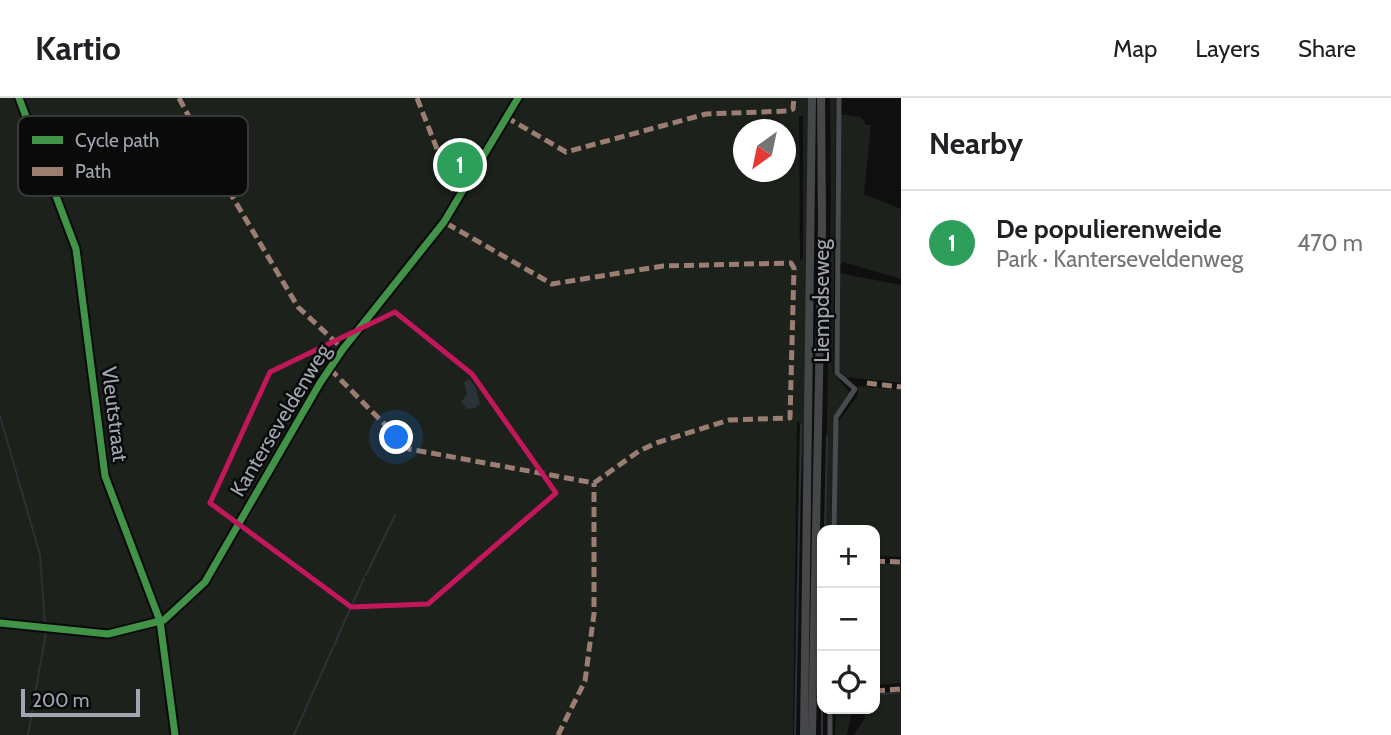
<!DOCTYPE html>
<meta charset="utf-8">
<style>
body{margin:0;font-family:Cabin,sans-serif;background:#f6f6f6;color:#202124}
.controls{position:absolute;right:21px;bottom:21px;display:grid;overflow:hidden;border-radius:14px;box-shadow:0 2px 5px #0004}
.controls button{width:63px;height:63px;display:grid;place-items:center;padding:0;border:0;border-bottom:2px solid #e0e0e0;background:#fff;color:#202124;font:35px sans-serif}
.compass{position:absolute;left:733px;top:21px;width:63px;height:63px;border-radius:50%;background:#fff;box-shadow:0 2px 5px #0004;rotate:213deg}
.scale{position:absolute;left:21px;bottom:18px;width:119px;box-sizing:border-box;padding-left:7px;border:4px solid #a2a6b0;border-top:0;font-size:19px;line-height:24px;white-space:nowrap;color:#a2a6b0;-webkit-text-stroke:5px #0a0a0b;paint-order:stroke}
.you{position:absolute;left:397px;top:340px;width:24px;height:24px;margin:-18px;border:5px solid #fff;border-radius:50%;background:#1a73e8;box-shadow:0 0 0 10px #1a73e833}
.badge{display:grid;place-items:center;width:46px;height:46px;border-radius:50%;background:#0f766e;color:#fff;font-size:23px;font-weight:700}
.pin{position:absolute;translate:-50% -50%;border:4px solid #fff;box-shadow:0 2px 7px #0006}
.list{margin:0;padding:0;list-style:none}
h2{display:flex;justify-content:space-between;align-items:center;height:91px;margin:0;padding:0 28px;font-size:30px}
h2 small{font-size:23px;font-weight:400;color:#757577}
.list li{display:grid;grid-template-columns:46px 1fr auto;gap:21px;align-items:center;box-sizing:border-box;height:105px;padding:0 28px;border-top:2px solid #e0e0e0}
.list b{display:block;font-size:26px;white-space:nowrap}
.list p{margin:0;font-size:23px;white-space:nowrap;color:#757577}
.list em{font-size:23px;font-style:normal;color:#757577}
.icon{flex:none;width:38px;height:38px;fill:none;stroke:currentColor;stroke-width:2;stroke-linecap:round;stroke-linejoin:round}
.map{position:relative;flex:none;width:901px;height:637px;overflow:hidden}
header{display:flex;align-items:center;gap:42px;box-sizing:border-box;height:98px;padding:0 35px;background:#fff;border-bottom:2px solid #e0e0e0}
header strong{font-size:33px}
nav{display:flex;gap:38px;margin-inline-start:auto;font-size:24px}
main{display:flex}
aside{flex:1;background:#fff}
.map>svg:first-child{display:block}
.green{fill:#1c211c;fill-rule:evenodd}
.water{fill:#2b3237}
.lines{fill:none;stroke-linecap:round;stroke-linejoin:round}
.stream{stroke:#2b3237;stroke-width:2}
.minor{stroke:#4a4b4e;stroke-width:5}
.highway{stroke:#464749;stroke-width:8}
.quiet{stroke:#9b7d72;stroke-width:5;stroke-dasharray:10 5;stroke-linecap:butt}
.cycleway-casing{stroke:#0a0a0b;stroke-width:11}
.cycleway{stroke:#419447;stroke-width:7}
.marked{fill:none;stroke:#c2185b;stroke-width:5;stroke-linejoin:round}
.labels{text-anchor:middle;dominant-baseline:central;stroke-width:5;stroke-linejoin:round;paint-order:stroke}
.street-label{font-size:21px;fill:#a2a6b0;stroke:#0a0a0b}
.key{fill:#0a0a0b;stroke:#38393d;stroke-width:2}
.key-label{font-size:19px;fill:#a2a6b0}
</style>
<header>
<strong>Kartio</strong>
<nav><a>Map</a><a>Layers</a><a>Share</a></nav>
</header>
<main>
<div class="map">
<svg width="901" height="637" viewBox="0 0 901 637">
<rect width="100%" height="100%" fill="#0f0f10"/>
<path class="green" d="M0,0H808L807,291L799,419L800,326L797,322L793,637H0ZM799,18H803V159L800,163ZM744,32H786V74H744Z
M830,0H836L833,275L850,295L834,322L831,432H825L831,97Z
M840,16L861,19L866,27H871L864,96L901,111V181L843,164L839,168Z
M839,175L901,187V285L845,279L838,271Z
M858,288L901,292V459L875,458V432H835L838,324L858,297Z
M875,465L901,466V585L877,587L875,583Z
M901,594V637H854L865,620L864,611H875V597Z
M836,611H856L852,613L847,637H835Z"/>
<path class="water" d="M469,281L475,288L480,306L475,310L467,311L461,304L467,296L464,284Z"/>
<g class="lines">
<path class="stream" d="M0,318L40,457L45,527
M825,432L827,338
M366,477L395,417
M875,597L901,594
M28,637L46,534
M294,637L364,480
M795,637L801,327
M822,637V611"/>
<path class="minor" d="M19,0L76,151L105,378L160,523L175,637
M834,432L836,319L855,291L837,275L839,0
M160,523L209,479L320,285L343,251L444,124L518,0
M830,637V611"/>
<path class="highway" d="M804,637L812,0
M812,637L822,127L821,0"/>
<path class="quiet" d="M179,0L223,83L298,209L343,251
M417,0L457,102
M506,19L566,54L706,16L788,13L793,11L794,0
M330,271L409,351L594,385L639,353L656,345L729,322L790,320L794,170L791,165L663,168L552,186L444,124
M867,285L901,289
M875,463L901,464
M875,593L901,591
M558,637L585,583L590,545L594,516V385"/>
<g class="cycleway-casing">
<path id="cycleway" d="M19,0L76,151L105,378L160,523L175,637
M0,525L108,536L164,522L205,484L320,285L343,251L444,124L518,0"/>
</g>
<use href="#cycleway" class="cycleway"/>
</g>
<path class="marked" d="M395,214L472,276L556,395L428,506L351,509L210,405L270,274Z"/>
<g class="labels">
<g class="street-label">
<text transform="translate(821 203) rotate(-90)">Liempdseweg</text>
<text transform="translate(115 316) rotate(83)">Vleutstraat</text>
<text transform="translate(280 322) rotate(-59)">Kanterseveldenweg</text>
</g>
</g>
<rect x="18" y="18" width="230" height="80" rx="10" class="key"/>
<rect x="32" y="38" width="31" height="8" fill="#419447"/>
<rect x="32" y="69" width="31" height="9" fill="#9b7d72"/>
<g class="key-label">
<text x="75" y="49">Cycle path</text>
<text x="75" y="80">Path</text>
</g>
</svg>
<div class="controls">
<button>+</button>
<button>−</button>
<button><svg class="icon" aria-label="locate" viewBox="0 0 24 24"><circle cx="12" cy="12" r="6"/><path d="M12 2v4M12 18v4M2 12h4M18 12h4"/></svg></button>
</div>
<svg class="compass" viewBox="-18 -18 36 36"><path d="M0-13l5 13h-10z" fill="#e53935"/><path d="M0 13l5-13h-10z" fill="#757577"/></svg>
<div class="scale">200 m</div>
<div class="you"></div>
<div class="pin badge" style="left:460px;top:67px;background:#2e9e5b">1</div>
</div>
<aside>
<h2>Nearby<small></small></h2>
<ul class="list">
<li><span class="badge" style="background:#2e9e5b">1</span><div><b>De populierenweide</b><p>Park · Kanterseveldenweg</p></div><em>470 m</em></li>
</ul>
</aside>
</main>
